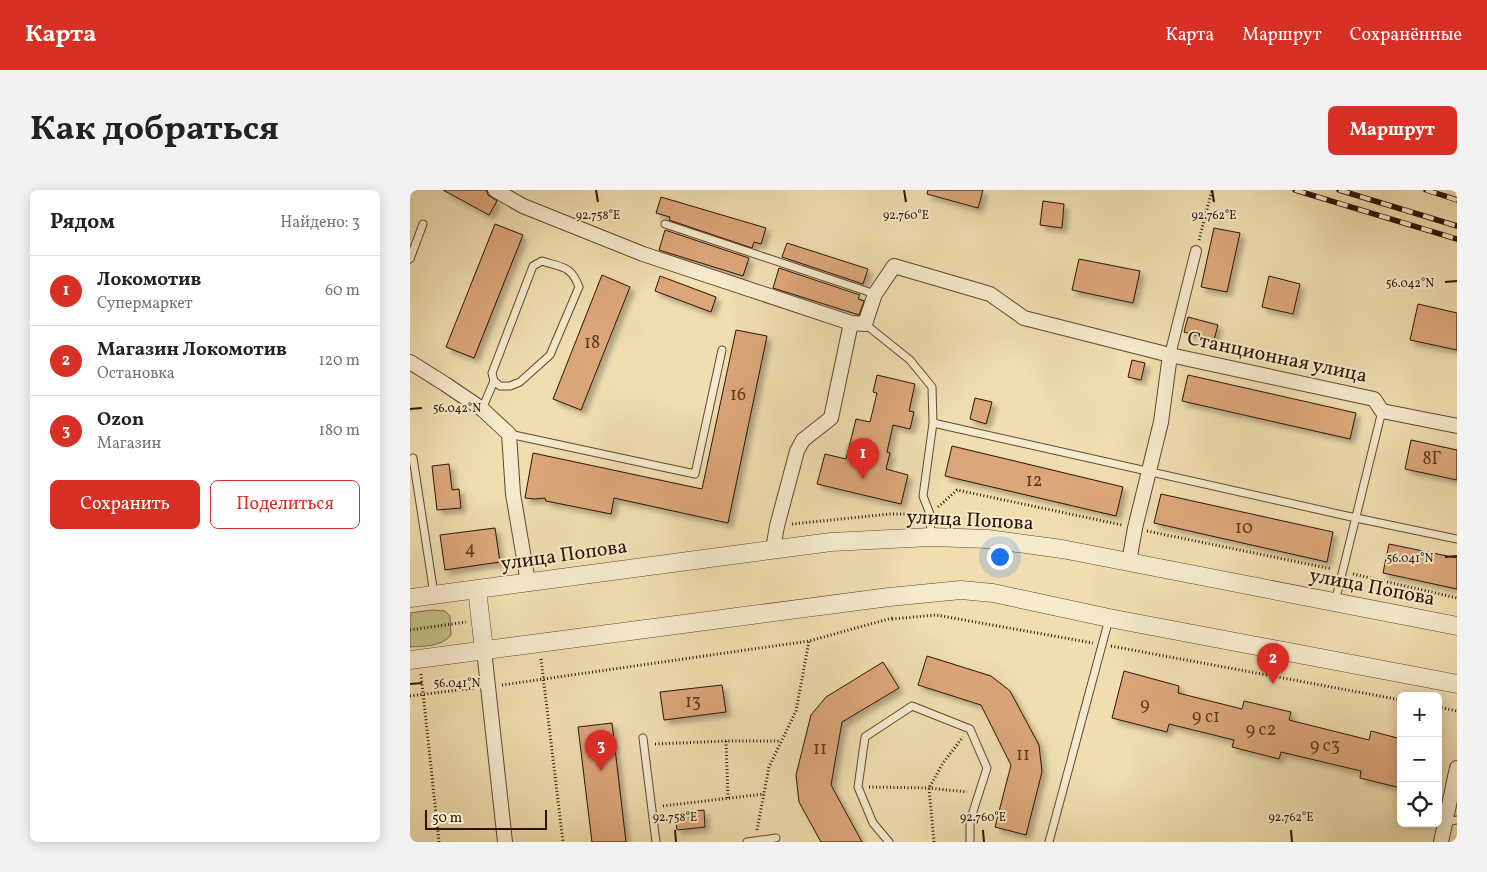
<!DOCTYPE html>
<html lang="ru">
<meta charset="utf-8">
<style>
body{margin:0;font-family:Vollkorn,serif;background:#f2f2f2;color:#222}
.controls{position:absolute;right:15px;bottom:15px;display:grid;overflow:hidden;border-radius:8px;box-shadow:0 2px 12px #0003}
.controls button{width:45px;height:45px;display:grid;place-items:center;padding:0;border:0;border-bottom:1px solid #e0e0e0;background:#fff;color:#222;font:25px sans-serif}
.scale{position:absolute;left:15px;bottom:12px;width:122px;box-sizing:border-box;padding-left:5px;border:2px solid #2f1300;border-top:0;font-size:14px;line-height:18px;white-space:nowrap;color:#2f1300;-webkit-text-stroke:4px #f5eacc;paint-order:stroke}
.you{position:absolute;left:589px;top:366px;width:18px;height:18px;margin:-12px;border:4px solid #fff;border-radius:50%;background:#1a73e8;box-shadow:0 0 0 8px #1a73e833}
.badge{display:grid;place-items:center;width:32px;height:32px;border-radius:50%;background:#d93025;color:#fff;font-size:16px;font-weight:700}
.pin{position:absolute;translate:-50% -41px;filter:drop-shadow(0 1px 2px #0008)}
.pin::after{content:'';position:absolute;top:26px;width:18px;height:15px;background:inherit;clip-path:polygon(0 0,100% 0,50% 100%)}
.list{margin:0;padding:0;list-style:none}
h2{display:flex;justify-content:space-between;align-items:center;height:65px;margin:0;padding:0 20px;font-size:21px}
h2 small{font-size:16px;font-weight:400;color:#767676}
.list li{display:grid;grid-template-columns:32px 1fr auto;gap:15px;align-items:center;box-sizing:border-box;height:70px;padding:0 20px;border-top:1px solid #e0e0e0}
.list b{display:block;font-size:19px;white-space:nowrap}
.list p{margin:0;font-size:16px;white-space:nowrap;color:#767676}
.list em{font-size:16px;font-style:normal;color:#767676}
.actions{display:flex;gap:10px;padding:15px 20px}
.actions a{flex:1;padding:11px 0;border:1px solid #d93025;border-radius:8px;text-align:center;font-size:18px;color:#d93025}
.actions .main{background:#d93025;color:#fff}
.icon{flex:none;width:28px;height:28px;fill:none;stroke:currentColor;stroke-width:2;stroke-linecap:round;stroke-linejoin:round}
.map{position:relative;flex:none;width:1047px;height:652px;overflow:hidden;border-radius:8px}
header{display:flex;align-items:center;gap:30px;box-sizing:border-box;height:70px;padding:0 25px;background:#d93025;color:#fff}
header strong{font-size:24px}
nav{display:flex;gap:28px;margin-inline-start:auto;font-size:18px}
.intro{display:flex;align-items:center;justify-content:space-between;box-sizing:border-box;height:120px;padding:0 30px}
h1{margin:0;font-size:35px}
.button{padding:12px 22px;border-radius:8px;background:#d93025;color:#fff;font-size:18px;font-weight:700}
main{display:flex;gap:30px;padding:0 30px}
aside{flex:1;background:#fff;border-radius:8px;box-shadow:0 2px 12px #0003}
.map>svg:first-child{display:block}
.green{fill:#c1bf86;stroke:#786943}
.building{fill:#dba67a;stroke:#2f1300;filter:url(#shadow)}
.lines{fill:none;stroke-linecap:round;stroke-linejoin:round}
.service-casing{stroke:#5f462c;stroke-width:9}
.pedestrian-casing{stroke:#5f462c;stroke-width:12}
.minor-casing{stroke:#5f462c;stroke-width:16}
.tertiary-casing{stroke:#5f462c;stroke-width:19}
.path{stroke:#2f1300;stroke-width:3;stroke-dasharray:1 2.5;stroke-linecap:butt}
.service{stroke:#f5eacc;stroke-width:7}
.pedestrian{stroke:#f5eacc;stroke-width:10}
.minor{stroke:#f5eacc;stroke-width:14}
.tertiary{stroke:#f5eacc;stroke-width:18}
.rail-casing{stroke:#2f1300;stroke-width:5.5}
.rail{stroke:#f5eacc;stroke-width:4;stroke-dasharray:11;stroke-linecap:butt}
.ticks{fill:none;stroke:#2f1300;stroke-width:2}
.labels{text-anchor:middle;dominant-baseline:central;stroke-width:4;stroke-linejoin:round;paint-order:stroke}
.number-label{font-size:18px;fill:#5a381e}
.street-label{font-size:20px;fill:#2f1300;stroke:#f5eacc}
.ticks-label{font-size:12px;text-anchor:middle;fill:#2f1300;stroke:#f5eacc;stroke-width:4;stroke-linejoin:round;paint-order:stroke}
</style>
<header>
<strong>Карта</strong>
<nav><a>Карта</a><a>Маршрут</a><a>Сохранённые</a></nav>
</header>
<div class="intro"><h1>Как добраться</h1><a class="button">Маршрут</a></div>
<main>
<aside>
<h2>Рядом<small>Найдено: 3</small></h2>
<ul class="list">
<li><span class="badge">1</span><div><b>Локомотив</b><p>Супермаркет</p></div><em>60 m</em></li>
<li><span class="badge">2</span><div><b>Магазин Локомотив</b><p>Остановка</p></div><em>120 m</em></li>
<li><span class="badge">3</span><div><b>Ozon</b><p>Магазин</p></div><em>180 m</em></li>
</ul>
<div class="actions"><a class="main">Сохранить</a><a>Поделиться</a></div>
</aside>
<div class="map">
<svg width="1047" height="652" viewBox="0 0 1047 652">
<defs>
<filter id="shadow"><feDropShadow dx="4.5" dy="4.5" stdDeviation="2.5" flood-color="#0004"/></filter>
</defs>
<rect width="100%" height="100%" fill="#f0deb0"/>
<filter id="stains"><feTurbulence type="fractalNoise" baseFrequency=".004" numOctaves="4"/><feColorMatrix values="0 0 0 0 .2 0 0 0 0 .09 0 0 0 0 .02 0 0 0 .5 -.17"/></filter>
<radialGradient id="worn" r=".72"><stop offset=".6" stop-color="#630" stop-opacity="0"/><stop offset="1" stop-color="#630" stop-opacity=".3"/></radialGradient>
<path class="green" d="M22,420L35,421L40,426L41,445C31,457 14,456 0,457V423Z"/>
<path class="building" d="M33,0H76L78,5L87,11L79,25Z
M518,0H573L568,18L517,4Z
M251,7L356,38L351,54L344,52L342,58L259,30L260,27L246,23Z
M633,11L654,14L652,38L630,35Z
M85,34L113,45L64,168L36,157Z
M804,38L830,43L817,102L791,97Z
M255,40L339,68L333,86L249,60Z
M377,53L458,79L453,94L372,67Z
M669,69L730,81L723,113L662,100Z
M369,78L450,105L448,109L454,111L449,125L363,98Z
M192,85L220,97L171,220L143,209Z
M250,86L306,107L301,122L245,101Z
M859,86L890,94L883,124L852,117Z
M1008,114L1047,123V160L1000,150Z
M778,127L808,135L804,150L774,142Z
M326,140L357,146L318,333L204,308L201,324L136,311L135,308L125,309L115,308L123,263L292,299Z
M722,170L735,173L731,190L718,187Z
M467,185L505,194L499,221L504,222L500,239L483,235L477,262L480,263L476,279L498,285L491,314L407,294L415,264L436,269L446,229L460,232L467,203L463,202Z
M778,185L946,223L940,249L772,211Z
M565,208L582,212L576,234L560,229Z
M1001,250L1047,260V290L995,279Z
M542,256L713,297L706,326L535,286Z
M39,274L42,300L49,299L51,318L27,320L22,276Z
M751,304L923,342L917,372L744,333Z
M85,338L90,372L35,380L30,345Z
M979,354L1047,368V399L973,383Z
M517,466L581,486L600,501L629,555L632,582L616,645L585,637L601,575L571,515L508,495Z
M473,472L489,498L432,532L421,595L452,652H411L389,612L386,585L401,525L416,507Z
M714,481L769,496L768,503L832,519L834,511L881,522L879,530L959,550L961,541L991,549V598L950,588L951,581L871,562L869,569L822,557L824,550L759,534L757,542L702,528Z
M312,495L316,522L254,530L250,502Z
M202,533L216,652H182L168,537Z
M294,620L295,637L267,640L265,623Z"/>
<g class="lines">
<g class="service-casing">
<path id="service" d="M255,34L465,104
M0,69L13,34
M455,134L500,170L522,197L523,233
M72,219L84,191L82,183L123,76L132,71C152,78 161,75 169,97L140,165L110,192L100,196H90L84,191
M99,244L285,284L312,160
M3,268L24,404
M521,346L520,324L513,306L523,233L946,328L1047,349
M925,412L972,221
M233,548L246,652
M1035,632L1047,630
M337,652L366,648
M479,652L463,633L448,597L455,547L502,516L560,539L577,578L560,631V652
M639,652L699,429"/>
</g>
<g class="pedestrian-casing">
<path id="pedestrian" d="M760,165L786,61"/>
</g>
<g class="minor-casing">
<path id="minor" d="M85,0L113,16L233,64L441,133L455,134L465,104L484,76L580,104L614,128L760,165L964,209L972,221L1047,236
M0,172L35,194L72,219L99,244L103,304L118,392
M363,359L367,336L387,261L393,250L421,228L441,133
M719,372L725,338L751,232L760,165
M74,460L95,652
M1031,652L1047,578"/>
</g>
<g class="tertiary-casing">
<path id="tertiary" d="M67,399L74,460
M0,408L421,352L521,347L578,349L652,359L1047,436
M0,470L479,407L551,400L583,403L699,428L1047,494"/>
</g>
<path class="path" d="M789,50L802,0
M528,317L547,300L712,335
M382,334L480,324H510
M737,341L922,379
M943,384L1047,408
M482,429L526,425L683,453
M0,440L56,432
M701,456L991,510
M131,469L153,652
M11,484L29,652
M92,495L399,451L482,428
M0,506L64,498
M1028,517L1047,521
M316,551L318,608
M245,554L316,551H371
M459,597L519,598L557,602
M253,616L354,604
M347,640L359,577L386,521L399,451
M524,652L519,598L533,573L553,547"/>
<use href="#service" class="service"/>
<use href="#pedestrian" class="pedestrian"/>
<use href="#minor" class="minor"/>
<use href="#tertiary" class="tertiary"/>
<g class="rail-casing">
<path id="rail" d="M885,0L1047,49
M929,0L1047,36
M1016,0L1047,10
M1046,0H1047"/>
</g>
<use href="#rail" class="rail"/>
</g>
<path class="ticks" d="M186,0L188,12M494,0L496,12M802,0L804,12M1035,92L1047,91M0,219L12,218M1035,367L1047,366M0,494L12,493M265,640L266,652M573,640L574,652M881,640L882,652"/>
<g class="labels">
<g class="number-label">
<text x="182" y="153">18</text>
<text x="328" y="205">16</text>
<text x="1022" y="269">8Г</text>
<text x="624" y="291">12</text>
<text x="834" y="338">10</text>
<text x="60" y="359">4</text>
<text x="283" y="512">13</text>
<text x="735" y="515">9</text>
<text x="796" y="527">9 с1</text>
<text x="851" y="540">9 с2</text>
<text x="915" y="556">9 с3</text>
<text x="410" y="559">11</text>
<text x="613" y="565">11</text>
</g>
<g class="street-label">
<text transform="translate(867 168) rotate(12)">Станционная улица</text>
<text transform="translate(560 331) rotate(3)">улица Попова</text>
<text transform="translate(154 366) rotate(-8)">улица Попова</text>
<text transform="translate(962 398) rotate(11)">улица Попова</text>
</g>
</g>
<g class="ticks-label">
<text x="188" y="29">92.758°E</text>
<text x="496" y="29">92.760°E</text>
<text x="804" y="29">92.762°E</text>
<text x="1000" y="97">56.042°N</text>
<text x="47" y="222">56.042°N</text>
<text x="1000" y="372">56.041°N</text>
<text x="47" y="497">56.041°N</text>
<text x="265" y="631">92.758°E</text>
<text x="573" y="631">92.760°E</text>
<text x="881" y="631">92.762°E</text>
</g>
<rect width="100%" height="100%" filter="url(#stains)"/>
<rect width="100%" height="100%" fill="url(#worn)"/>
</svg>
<div class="controls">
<button>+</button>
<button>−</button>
<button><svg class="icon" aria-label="locate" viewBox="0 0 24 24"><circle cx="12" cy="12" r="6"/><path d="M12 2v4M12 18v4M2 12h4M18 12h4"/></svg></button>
</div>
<div class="scale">50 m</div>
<div class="you"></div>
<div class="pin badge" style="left:453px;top:289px">1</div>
<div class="pin badge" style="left:863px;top:494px">2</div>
<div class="pin badge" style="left:191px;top:581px">3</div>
</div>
</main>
